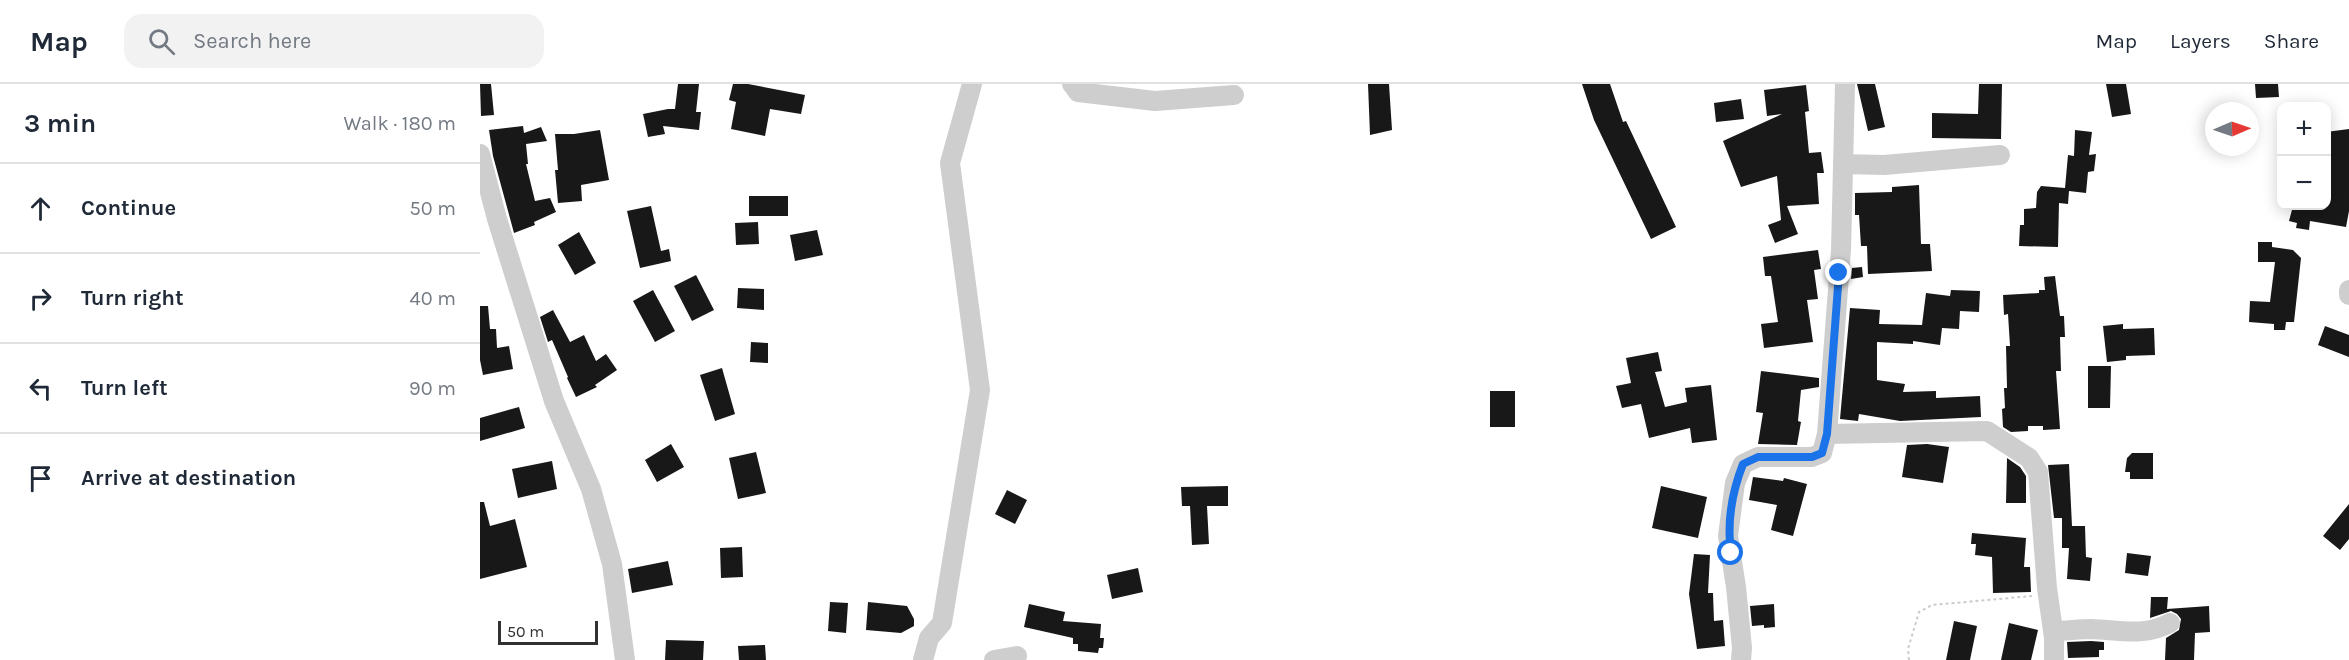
<!DOCTYPE html>
<meta charset="utf-8">
<style>
body{margin:0;font-family:Karla,sans-serif;background:#f2f2f3;color:#1f2937}
.controls{position:absolute;right:18px;top:18px;display:grid;overflow:hidden;border-radius:12px;box-shadow:0 3px 15px #0003}
.controls button{width:54px;height:54px;display:grid;place-items:center;padding:0;border:0;border-bottom:2px solid #e0e1e3;background:#fff;color:#1f2937;font:30px sans-serif}
.compass{position:absolute;left:1725px;top:18px;width:54px;height:54px;border-radius:50%;background:#fff;box-shadow:0 3px 15px #0003;rotate:88deg}
.scale{position:absolute;left:18px;bottom:15px;width:100px;box-sizing:border-box;padding-left:6px;border:3px solid #313131;border-top:0;font-size:16px;line-height:21px;white-space:nowrap;color:#313131;-webkit-text-stroke:4px #fff;paint-order:stroke}
.stop{position:absolute;width:18px;height:18px;margin:-14px;border:4px solid #1a73e8;border-radius:50%;background:#fff}
.stop.end{background:#1a73e8;border-color:#fff;box-shadow:0 2px 6px #0008}
.list{margin:0;padding:0;list-style:none}
h2{display:flex;justify-content:space-between;align-items:center;height:78px;margin:0;padding:0 24px;font-size:26px}
h2 small{font-size:20px;font-weight:400;color:#747a83}
.list li{display:grid;grid-template-columns:39px 1fr auto;gap:18px;align-items:center;box-sizing:border-box;height:90px;padding:0 24px;border-top:2px solid #e0e1e3}
.list b{display:block;font-size:22px;white-space:nowrap}
.list em{font-size:20px;font-style:normal;color:#747a83}
.icon{flex:none;width:33px;height:33px;fill:none;stroke:currentColor;stroke-width:2;stroke-linecap:round;stroke-linejoin:round}
.map{position:relative;flex:none;width:1869px;height:576px;overflow:hidden}
header{display:flex;align-items:center;gap:36px;box-sizing:border-box;height:84px;padding:0 30px;background:#fff;border-bottom:2px solid #e0e1e3}
header strong{font-size:28px}
nav{display:flex;gap:33px;margin-inline-start:auto;font-size:21px}
.search{width:420px;height:54px;background:#f2f2f3;display:flex;align-items:center;gap:15px;box-sizing:border-box;padding:0 21px;border-radius:18px;color:#747a83;font-size:22px}
main{display:flex}
aside{flex:1;background:#fff}
.map>svg:first-child{display:block}
.building{fill:#181818}
.lines{fill:none;stroke-linecap:round;stroke-linejoin:round}
.path{stroke:#cbcbcb;stroke-width:2;stroke-dasharray:3 3;stroke-linecap:butt}
.minor{stroke:#cecece;stroke-width:20}
.route{stroke:#1a73e8;stroke-width:8}
</style>
<header>
<strong>Map</strong>
<div class="search"><svg class="icon" aria-label="search" viewBox="0 0 24 24"><circle cx="10" cy="10" r="6"/><path d="M15 15l6 6"/></svg>Search here</div>
<nav><a>Map</a><a>Layers</a><a>Share</a></nav>
</header>
<main>
<aside>
<h2>3 min<small>Walk · 180 m</small></h2>
<ul class="list">
<li><svg class="icon" aria-label="ahead" viewBox="0 0 24 24"><path d="M12 20V5M6 11l6-6 6 6"/></svg><div><b>Continue</b></div><em>50 m</em></li>
<li><svg class="icon" aria-label="right" viewBox="0 0 24 24"><path d="M7 20v-9h11M14 6l5 5-5 5"/></svg><div><b>Turn right</b></div><em>40 m</em></li>
<li><svg class="icon" aria-label="left" viewBox="0 0 24 24"><path d="M17 20v-9H6M10 6l-5 5 5 5"/></svg><div><b>Turn left</b></div><em>90 m</em></li>
<li><svg class="icon" aria-label="arrive" viewBox="0 0 24 24"><path d="M6 21V4h12l-3 4 3 4H6"/></svg><div><b>Arrive at destination</b></div></li>
</ul>
</aside>
<div class="map">
<svg width="1869" height="576" viewBox="0 0 1869 576">
<rect width="100%" height="100%" fill="#fff"/>
<path class="building" d="M0,0H11L14,31L1,32Z
M198,0H219L216,28H221L219,46L183,42L185,50L168,53L163,30L188,25H195Z
M253,0H268L325,11L321,30L290,25L285,52L251,45L256,18L249,16Z
M888,0H909L912,46L890,51Z
M1102,0H1130L1143,38L1146,37L1196,143L1171,155L1114,36Z
M1377,0H1395L1405,43L1388,47Z
M1499,0H1522L1521,55L1452,54V29L1498,30Z
M1626,0H1646L1651,30L1632,33Z
M1775,0H1798L1799,13L1776,14Z
M1326,1L1329,27L1325,28L1329,69L1341,68L1344,89H1337L1339,120L1307,122L1318,150L1295,159L1288,141L1301,136L1297,92L1261,103L1243,57L1302,30L1287,32L1284,6Z
M1261,15L1264,35L1236,38L1234,19Z
M43,42L44,49L61,43L67,57L46,60L48,80H46L55,117L70,114L76,128L54,138L55,141L34,149L13,72L9,46Z
M1869,45V127L1866,143L1830,137L1829,146L1816,144L1817,139L1809,137L1813,122H1846V48Z
M120,46L129,96L101,101L102,117L78,119L75,86H78L75,50H94Z
M1595,46L1612,48L1609,71L1616,70L1614,87L1608,88L1606,109L1589,107L1588,120L1579,119L1578,163L1539,162L1540,141H1544V125L1556,124L1557,108L1561,102L1585,104L1588,71L1594,72Z
M1439,101L1441,160H1450L1452,187L1388,190L1387,162H1381L1379,131H1375V109L1412,108V103Z
M269,112H308V132H269Z
M171,122L181,167L189,165L191,177L160,184L147,127Z
M278,138L279,160L256,161L255,139Z
M337,146L343,171L315,177L310,151Z
M99,148L116,179L95,191L78,161Z
M1778,158H1792V163L1813,166L1821,174L1814,238H1806L1805,246H1794V240L1769,238L1770,217L1790,218L1795,178H1778Z
M1338,166L1341,185L1334,186L1338,215L1327,216L1333,258L1284,264L1281,240L1298,238L1291,192H1285L1283,173Z
M1382,183L1383,193L1371,195L1372,184Z
M216,191L234,226L212,237L194,202Z
M1575,192L1580,232H1584L1585,253H1580L1581,287H1576L1580,345L1563,346V342H1548V347L1531,348L1523,343L1522,325L1525,324L1524,304H1527L1526,262H1530L1528,230L1524,231L1523,211L1559,209V206H1565L1564,193Z
M258,204L284,205V226L257,224Z
M173,206L195,247L175,258L153,217Z
M1471,206L1500,207L1499,228L1480,227L1479,245L1462,244L1460,261L1433,257V260L1397,258V296L1425,300L1423,308L1456,307V314L1500,312L1501,333L1420,337L1379,330L1378,337L1360,335L1370,224L1400,226L1399,240L1442,241L1446,209L1470,212Z
M0,222H8L10,245H16L17,264L29,262L33,285L3,291L0,276Z
M73,226L90,258L104,251L116,277L126,270L137,286L115,301L117,303L96,313L87,294L88,293L72,256L68,258L60,233Z
M1643,240V245L1674,244L1675,271L1646,272V276L1627,278L1623,242Z
M1845,242L1869,251V273L1838,261Z
M271,258L288,259V279L270,278Z
M1178,268L1182,287L1175,288L1185,323L1207,318L1205,304L1231,301L1237,356L1212,359L1210,344L1169,354L1161,320L1142,324L1136,302L1151,299L1146,274Z
M1608,282H1631L1630,324H1608Z
M242,284L255,330L235,337L220,291Z
M1281,287L1339,294V303L1321,306L1318,337L1321,338L1317,361L1278,360L1283,329L1276,328Z
M1010,307H1035V343H1010Z
M39,323L45,344L0,357V334Z
M191,360L204,383L177,398L165,376Z
M1447,360L1469,363L1463,399L1422,393L1427,361Z
M276,368L286,409L258,415L249,374Z
M1652,369H1673V395H1650V388H1645L1647,374Z
M1527,374L1540,383L1546,392V419H1526Z
M72,377L77,405L38,414L32,385Z
M1589,380L1592,442H1605L1606,473L1612,474L1610,497L1587,495L1589,464H1582V434H1574L1568,381Z
M1273,393L1303,397L1304,394L1327,400L1313,452L1291,446L1297,421L1269,416Z
M748,402V422H727L729,460L712,461L710,422H702L701,403Z
M1181,402L1227,413L1218,454L1172,444Z
M527,406L547,416L535,440L515,430Z
M0,418H4L10,442L35,435L47,483L0,495Z
M1869,420V455L1860,466L1843,452Z
M1492,449L1546,454L1544,483H1550L1551,508L1513,509L1512,473L1495,471L1496,460H1491Z
M262,463L263,493L241,494L240,464Z
M1647,469L1671,472L1668,492L1645,489Z
M1214,470L1230,471L1228,509H1233L1234,537L1243,536L1245,562L1217,565L1209,510Z
M188,477L193,501L152,509L148,485Z
M658,484L663,508L632,515L627,491Z
M1671,513H1688L1687,525L1729,522L1730,548L1715,549L1714,576H1685L1686,554L1699,546L1701,535L1697,530L1691,527L1670,534Z
M350,518L368,519L366,549L348,547Z
M388,518L427,522L434,535V542L421,549L386,546Z
M549,520L585,528L583,537L621,540L620,554H624L623,564H619L618,569L598,567V560H593V554L544,543Z
M1294,520L1295,543L1284,544V541L1272,542L1270,522Z
M1474,537L1497,542L1490,576H1466Z
M1529,539L1558,546L1551,576H1521Z
M186,556L224,557L223,576H185Z
M1611,557L1624,558V566H1619V573L1588,574L1587,558Z
M285,561L286,576H259L258,562Z"/>
<g class="lines">
<path class="path" d="M1429,576L1428,565L1439,528L1452,521L1552,512"/>
<path class="minor" d="M592,0L598,8L675,17L754,11
M0,70L17,135L74,317L111,405L132,480L145,576
M1363,80L1404,81L1520,71
M1869,206V211
M1347,350L1507,347L1549,374L1558,388L1567,504L1574,554V576
M1573,547C1586,547 1599,545 1611,545C1639,546 1664,553 1690,539
M443,576L449,554L462,539L500,306L470,79L492,0
M514,576L537,572
M1261,576L1262,564L1256,503L1248,452L1255,399L1263,380L1278,373H1332L1342,369L1347,350L1361,166L1365,0"/>
</g>
<g class="lines">
<path class="route" d="M1251,469C1247,440 1252,408 1263,380L1278,373H1332L1342,369L1347,350L1359,189"/>
</g>
</svg>
<div class="controls">
<button>+</button>
<button>−</button>
</div>
<svg class="compass" viewBox="-18 -18 36 36"><path d="M0-13l5 13h-10z" fill="#e53935"/><path d="M0 13l5-13h-10z" fill="#747a83"/></svg>
<div class="scale">50 m</div>
<div class="stop" style="left:1251px;top:469px"></div>
<div class="stop end" style="left:1359px;top:189px"></div>
</div>
</main>
